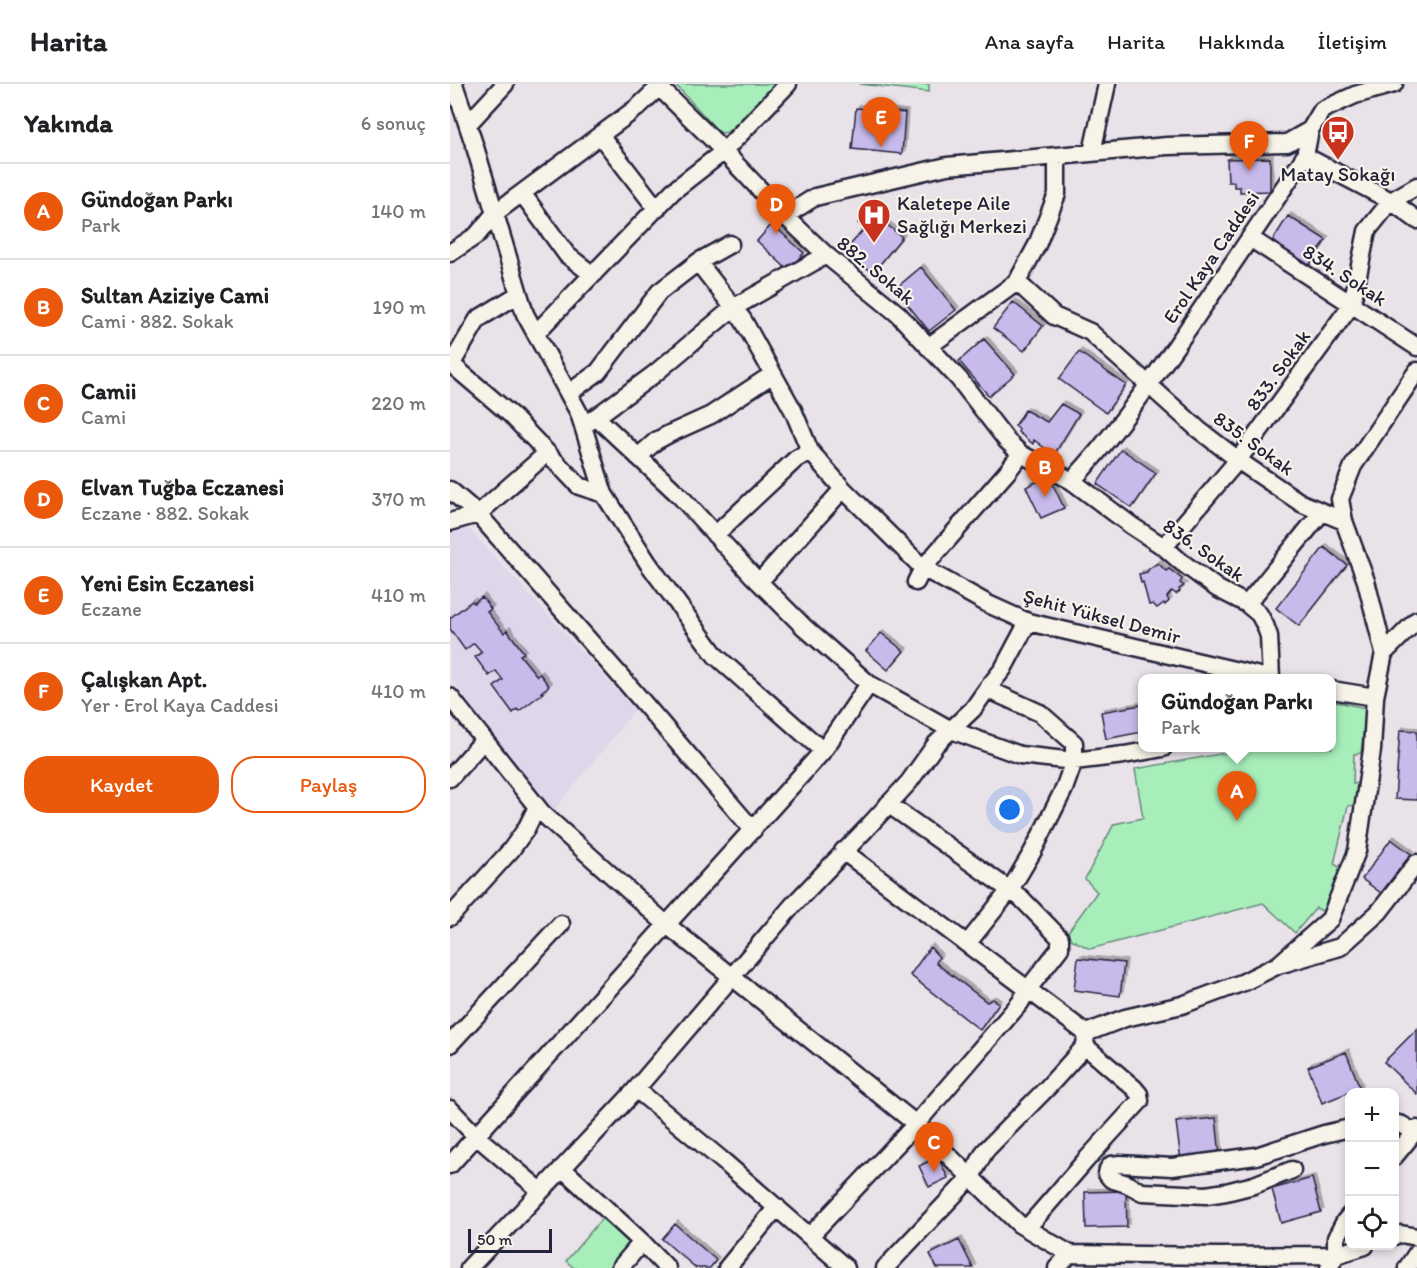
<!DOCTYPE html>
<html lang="tr">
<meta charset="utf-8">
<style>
body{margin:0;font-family:Itim,sans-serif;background:#f6f6f6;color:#202124}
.controls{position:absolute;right:18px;bottom:18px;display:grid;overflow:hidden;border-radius:12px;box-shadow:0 3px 9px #0003}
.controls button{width:54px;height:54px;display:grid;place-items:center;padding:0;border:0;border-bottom:2px solid #e0e0e0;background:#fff;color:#202124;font:30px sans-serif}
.scale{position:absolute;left:18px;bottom:15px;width:84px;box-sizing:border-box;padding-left:6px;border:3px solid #22223b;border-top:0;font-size:16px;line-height:21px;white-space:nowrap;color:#22223b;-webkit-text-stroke:4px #f7f3e8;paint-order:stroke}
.you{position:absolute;left:560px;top:726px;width:21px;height:21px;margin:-15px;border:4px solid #fff;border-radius:50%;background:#1a73e8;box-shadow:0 0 0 9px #1a73e833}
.badge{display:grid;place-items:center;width:39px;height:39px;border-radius:50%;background:#ea580c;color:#fff;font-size:20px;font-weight:700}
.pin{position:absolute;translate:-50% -50px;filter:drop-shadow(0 2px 3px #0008)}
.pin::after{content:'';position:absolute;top:32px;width:21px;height:18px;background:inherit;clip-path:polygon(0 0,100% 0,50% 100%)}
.popup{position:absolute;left:688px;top:590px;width:198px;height:78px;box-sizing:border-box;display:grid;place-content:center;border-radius:12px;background:#fff;filter:drop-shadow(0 2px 4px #0005);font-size:20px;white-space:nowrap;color:#757577}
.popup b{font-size:22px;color:#202124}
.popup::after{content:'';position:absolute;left:50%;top:100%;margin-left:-12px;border:12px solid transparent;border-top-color:#fff}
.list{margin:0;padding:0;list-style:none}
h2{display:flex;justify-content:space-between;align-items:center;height:78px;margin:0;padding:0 24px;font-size:26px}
h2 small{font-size:20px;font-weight:400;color:#757577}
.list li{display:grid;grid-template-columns:39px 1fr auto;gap:18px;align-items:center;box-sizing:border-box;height:96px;padding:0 24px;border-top:2px solid #e0e0e0}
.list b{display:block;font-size:22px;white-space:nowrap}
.list p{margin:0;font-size:20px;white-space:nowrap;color:#757577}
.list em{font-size:20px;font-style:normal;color:#757577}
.actions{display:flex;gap:12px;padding:18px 24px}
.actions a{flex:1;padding:14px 0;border:2px solid #ea580c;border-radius:24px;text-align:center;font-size:21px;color:#ea580c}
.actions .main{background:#ea580c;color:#fff}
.icon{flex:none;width:33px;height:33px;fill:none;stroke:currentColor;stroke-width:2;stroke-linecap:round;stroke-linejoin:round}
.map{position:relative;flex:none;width:967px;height:1184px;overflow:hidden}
header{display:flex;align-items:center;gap:36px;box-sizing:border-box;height:84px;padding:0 30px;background:#fff;border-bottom:2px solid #e0e0e0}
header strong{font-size:28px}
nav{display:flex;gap:33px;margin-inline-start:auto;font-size:21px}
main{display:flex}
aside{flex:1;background:#fff}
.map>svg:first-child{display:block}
.built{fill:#dfd6ea}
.green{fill:#a8eeba;stroke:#65887a;stroke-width:1.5}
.building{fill:#c8baeb;stroke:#22223b;stroke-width:1.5;filter:url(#shadow)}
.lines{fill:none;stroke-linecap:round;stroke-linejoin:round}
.minor-casing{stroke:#22223b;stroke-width:21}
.minor{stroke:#f7f3e8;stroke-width:16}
.labels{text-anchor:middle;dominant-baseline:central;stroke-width:4.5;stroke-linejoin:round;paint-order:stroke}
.poi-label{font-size:20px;fill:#22223b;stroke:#f7f3e8}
.street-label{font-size:20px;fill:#22223b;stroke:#f7f3e8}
</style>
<header>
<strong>Harita</strong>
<nav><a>Ana sayfa</a><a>Harita</a><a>Hakkında</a><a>İletişim</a></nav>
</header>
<main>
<aside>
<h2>Yakında<small>6 sonuç</small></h2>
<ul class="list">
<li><span class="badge">A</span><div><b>Gündoğan Parkı</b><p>Park</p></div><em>140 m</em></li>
<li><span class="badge">B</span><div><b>Sultan Aziziye Cami</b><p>Cami · 882. Sokak</p></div><em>190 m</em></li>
<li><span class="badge">C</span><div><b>Camii</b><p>Cami</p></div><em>220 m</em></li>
<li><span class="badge">D</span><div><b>Elvan Tuğba Eczanesi</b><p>Eczane · 882. Sokak</p></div><em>370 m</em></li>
<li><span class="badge">E</span><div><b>Yeni Esin Eczanesi</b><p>Eczane</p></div><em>410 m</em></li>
<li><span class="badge">F</span><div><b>Çalışkan Apt.</b><p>Yer · Erol Kaya Caddesi</p></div><em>410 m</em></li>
</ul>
<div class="actions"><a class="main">Kaydet</a><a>Paylaş</a></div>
</aside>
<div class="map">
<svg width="967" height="1184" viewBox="0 0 967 1184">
<defs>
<filter id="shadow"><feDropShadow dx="3" dy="-3" stdDeviation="0" flood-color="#0004"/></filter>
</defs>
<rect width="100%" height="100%" fill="#e9e2e9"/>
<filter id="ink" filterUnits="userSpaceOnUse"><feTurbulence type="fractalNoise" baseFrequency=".0167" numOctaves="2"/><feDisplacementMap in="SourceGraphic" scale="12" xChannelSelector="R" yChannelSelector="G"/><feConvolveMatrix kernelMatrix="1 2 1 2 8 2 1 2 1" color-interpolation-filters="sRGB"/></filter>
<g filter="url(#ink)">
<path class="built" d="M4,444L20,446L185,626L102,729L0,593V446Z"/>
<path class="green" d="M225,0H328L323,9L277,48L272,49L268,47Z
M410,0H479V8Z
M882,617L916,624L911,669L904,670L903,700L908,699L906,721L898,722L884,780L891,784L874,828L866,824L845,849L813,819L640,865L615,852L647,808L635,795L664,740L693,734L685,685L804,664H882Z
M154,1132L185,1158L163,1184H124L116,1177Z"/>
<path class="building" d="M406,24L455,29L452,70L402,65Z
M820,74V107L790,108V103H784V98H778L777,75Z
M418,125L452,153L423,189L395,167L414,145L408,139Z
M838,132L876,156L858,183L821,159Z
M322,140L354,169L338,186L307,157Z
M471,183L506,226L479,247L445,205Z
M563,218L593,242L574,267L543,244Z
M534,255L565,290L539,312L509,277Z
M629,268L676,301L656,329L609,295Z
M611,320L629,330L604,371L584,356L583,360L568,348L569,345L565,342L575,326L597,338Z
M671,365L706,389L682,424L647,400Z
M599,392L614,424L591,434L576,403Z
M874,463L897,481L849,542L826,524Z
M708,479L716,487L719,485L732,495L730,499L734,502L729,505L730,507L726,510L722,507L717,513L719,517L715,521L714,519L707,524L703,520L699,521L693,498L691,499L689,490L697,488L699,485Z
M32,513L41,525L37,528L54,549L57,546L74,569L70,571L87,592L90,590L99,602L91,608L93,609L69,627L67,625L63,629L44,603L53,596L46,587L39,592L25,573L32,568L24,559L15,566L0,545V534L22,517L24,519Z
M431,549L454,567L438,586L416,567Z
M691,621L692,631V648L656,655L651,628Z
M950,646L967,647V716L945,715Z
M941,755L961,770L931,809L912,795Z
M480,863L489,873L486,879L537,918L543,915L549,919L530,946L460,891Z
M628,874L674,879L670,912L624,906Z
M967,945V1010L934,978Z
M896,968L910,1004L872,1019L858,983Z
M766,1034L770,1072L731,1077L726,1038Z
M488,1073L498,1094L479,1103L469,1082Z
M862,1094L871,1128L831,1139L822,1105Z
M676,1107L677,1143L636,1144L635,1108Z
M225,1140L266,1176L260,1184H246L212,1155Z
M509,1156L523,1184H487L480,1170Z"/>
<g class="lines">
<g class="minor-casing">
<path id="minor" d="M4,0L25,63L75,230L129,329L154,410L198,479L266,572L373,667
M206,0L261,54L335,132L376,171L448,230L509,295L557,357L571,370L622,397L682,442L714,463L730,477L768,505L797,520L809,530L815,541L819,552L821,594
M18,40L55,0
M150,51L207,125
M642,68L657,0
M855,72L941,117L967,136
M72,109L117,171L143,191
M335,132L365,113L497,82L717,62L837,59L860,46
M800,154L967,263
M0,169L27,151L45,129L188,23L209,3
M248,178L293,236L343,326L360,367L393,405L473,484L538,520L578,538L818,594
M567,198L604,232L640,248L749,346L795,381L851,419L894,437
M86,249L223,107L273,68L338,0
M478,263L567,198L587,161L607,110V72
M0,279L61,331L129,402L154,410
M1,281L28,235L69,210
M119,309L148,288L209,208L248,178L280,160
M146,333L230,412L302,491L354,543L419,600L501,646L570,671L624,677L674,671L713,664
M139,338L203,291L283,224L376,171
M188,373L206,357L219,350L261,331L323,290
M622,397C661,355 693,309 726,262C770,199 812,136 855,72L860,46L872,26L905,11L944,0
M0,406L28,430L173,595L303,746
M0,438L28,430L97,369
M265,451L346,375L360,367
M714,463L788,376L902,220L917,147L941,117L967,102
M309,498L393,405
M466,498L473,484L557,388L571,370
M797,520L872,428
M934,569L916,497L894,437L890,415L903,382L967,287
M882,606L925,613
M0,613L92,729L217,841L466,1040L569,1140L620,1170L768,1172L886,1171V1154L895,1137L900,1131
M0,694L34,656
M393,767L636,949
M0,833L61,766L76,745L87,723
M517,860L560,806L583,767L614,705L624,677V659L590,629L537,605
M832,880L890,863L929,828L967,779
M636,949L675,934L732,921L794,898L828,881L880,835L907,767L922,666L925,613L934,569L967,536
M0,960L111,840
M186,1005L273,1077L396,1184
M0,1025L26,1052L91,1107
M944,1039L952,1041L964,1048
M944,1073L967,1045
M0,1081L373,667L419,600
M112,1084L192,1158L217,1184
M658,1085L661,1081L670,1080L722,1083L806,1072L874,1050L900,1044
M658,1085L657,1090L661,1095L677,1100L692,1108L756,1111L776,1108L804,1101L842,1086
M577,1144L636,1076L690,1017L689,1010L684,1004L635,962
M360,1152L466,1040L570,919L578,905L610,864V854L571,814L438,720
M944,1152L951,1150L967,1153
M19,1184L181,1011L343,821L415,746L459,698L486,660L523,625L537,605L553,585L578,538
M170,1184L192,1158
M277,1184L327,1123
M435,1184L521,1093L535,1067L598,1003L635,962L636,949
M607,1184L620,1170
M879,1184L886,1171L915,1162
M957,1184L967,1169"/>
</g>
<use href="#minor" class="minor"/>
</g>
</g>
<defs>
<g id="bus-pin" transform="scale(1.725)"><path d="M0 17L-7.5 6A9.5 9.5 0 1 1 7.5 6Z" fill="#c8321e" stroke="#f7f3e8"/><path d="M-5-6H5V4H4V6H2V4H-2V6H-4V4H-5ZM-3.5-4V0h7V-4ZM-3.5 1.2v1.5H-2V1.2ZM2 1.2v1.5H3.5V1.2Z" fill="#fff"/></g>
<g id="hospital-pin" transform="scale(1.725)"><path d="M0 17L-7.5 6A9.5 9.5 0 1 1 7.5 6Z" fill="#c8321e" stroke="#f7f3e8"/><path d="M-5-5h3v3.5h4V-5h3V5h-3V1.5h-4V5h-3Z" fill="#fff"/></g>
</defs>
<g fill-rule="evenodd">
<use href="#bus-pin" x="888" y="48"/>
<use href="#hospital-pin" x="424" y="131"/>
</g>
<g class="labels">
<g class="poi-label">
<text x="888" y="90">Matay Sokağı</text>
<text x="447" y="119" text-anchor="start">Kaletepe Aile<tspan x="447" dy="23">Sağlığı Merkezi</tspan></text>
</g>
<g class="street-label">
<text transform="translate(761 173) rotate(-56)">Erol Kaya Caddesi</text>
<text transform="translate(426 186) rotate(40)">882. Sokak</text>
<text transform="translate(895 191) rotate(33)">834. Sokak</text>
<text transform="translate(828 286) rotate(-54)">833. Sokak</text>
<text transform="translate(804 359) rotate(36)">835. Sokak</text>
<text transform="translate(754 466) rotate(35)">836. Sokak</text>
<text transform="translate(652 532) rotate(15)">Şehit Yüksel Demir</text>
</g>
</g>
</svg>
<div class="controls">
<button>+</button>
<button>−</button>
<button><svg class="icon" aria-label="locate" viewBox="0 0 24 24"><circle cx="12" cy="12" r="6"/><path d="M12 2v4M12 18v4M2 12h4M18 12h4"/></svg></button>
</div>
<div class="scale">50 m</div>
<div class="you"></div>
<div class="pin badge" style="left:787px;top:737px">A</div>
<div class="popup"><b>Gündoğan Parkı</b>Park</div>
<div class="pin badge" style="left:595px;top:413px">B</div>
<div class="pin badge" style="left:484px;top:1088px">C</div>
<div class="pin badge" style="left:326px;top:150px">D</div>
<div class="pin badge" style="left:431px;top:63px">E</div>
<div class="pin badge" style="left:799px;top:87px">F</div>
</div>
</main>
